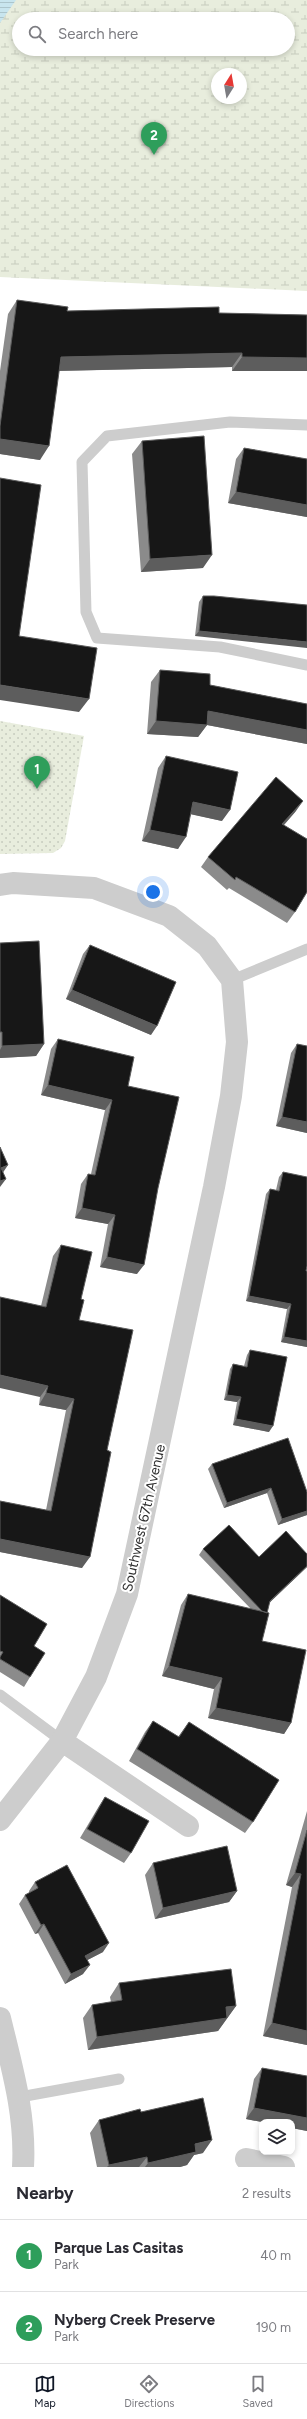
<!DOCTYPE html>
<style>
body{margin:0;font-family:Figtree,sans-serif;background:#f7f7f7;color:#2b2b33}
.controls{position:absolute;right:12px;bottom:12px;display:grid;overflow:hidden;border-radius:8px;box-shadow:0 2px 6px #0003}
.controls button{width:36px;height:36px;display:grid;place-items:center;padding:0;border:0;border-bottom:1px solid #e1e1e2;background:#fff;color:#2b2b33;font:20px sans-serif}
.compass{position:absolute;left:211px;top:68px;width:36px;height:36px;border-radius:50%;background:#fff;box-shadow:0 2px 6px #0003;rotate:11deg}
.you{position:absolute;left:153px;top:892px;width:14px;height:14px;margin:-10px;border:3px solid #fff;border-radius:50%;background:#1a73e8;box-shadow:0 0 0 6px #1a73e833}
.badge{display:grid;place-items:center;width:26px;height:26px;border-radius:50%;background:#111827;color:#fff;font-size:13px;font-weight:700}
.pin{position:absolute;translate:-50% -33px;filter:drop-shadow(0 1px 2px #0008)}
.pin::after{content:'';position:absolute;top:21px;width:14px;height:12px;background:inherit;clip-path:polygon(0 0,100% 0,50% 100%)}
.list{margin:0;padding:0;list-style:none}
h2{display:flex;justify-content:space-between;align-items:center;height:52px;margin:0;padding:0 16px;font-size:17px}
h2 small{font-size:13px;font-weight:400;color:#7c7c81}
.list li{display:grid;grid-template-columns:26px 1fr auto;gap:12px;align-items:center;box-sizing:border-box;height:72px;padding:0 16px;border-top:1px solid #e1e1e2}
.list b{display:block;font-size:15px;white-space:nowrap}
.list p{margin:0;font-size:13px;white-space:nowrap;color:#7c7c81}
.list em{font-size:13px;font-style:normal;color:#7c7c81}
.icon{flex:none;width:22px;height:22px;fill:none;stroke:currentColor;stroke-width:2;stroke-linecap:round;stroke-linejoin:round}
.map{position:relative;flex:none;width:307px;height:2167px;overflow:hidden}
.search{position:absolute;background:#fff;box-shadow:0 2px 6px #0003;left:12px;right:12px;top:12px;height:44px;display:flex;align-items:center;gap:10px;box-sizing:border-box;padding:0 14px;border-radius:22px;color:#7c7c81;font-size:15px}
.sheet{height:196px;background:#fff}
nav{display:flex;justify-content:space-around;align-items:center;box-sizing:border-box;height:56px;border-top:1px solid #e1e1e2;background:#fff;font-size:11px;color:#7c7c81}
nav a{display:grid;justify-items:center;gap:2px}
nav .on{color:#111827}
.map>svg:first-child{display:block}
.green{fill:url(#green-dots)}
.wetland{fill:url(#wetland-marsh);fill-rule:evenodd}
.water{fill:url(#water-rules)}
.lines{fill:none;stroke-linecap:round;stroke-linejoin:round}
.lane{stroke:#cdcdcd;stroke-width:11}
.street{stroke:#cdcdcd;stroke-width:22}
.wall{fill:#8b8b8b}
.shaded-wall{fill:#5d5d5d}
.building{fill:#171717;stroke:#5d5d5d}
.labels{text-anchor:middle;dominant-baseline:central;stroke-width:4;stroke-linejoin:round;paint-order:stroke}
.street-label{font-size:14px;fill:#303030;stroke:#fff}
</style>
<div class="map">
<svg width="307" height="2167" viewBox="0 0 307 2167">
<defs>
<pattern id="green-dots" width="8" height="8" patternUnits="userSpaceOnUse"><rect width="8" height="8" fill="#e8eddd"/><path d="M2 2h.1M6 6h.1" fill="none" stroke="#c7ccbe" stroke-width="1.8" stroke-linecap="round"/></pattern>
<pattern id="wetland-marsh" width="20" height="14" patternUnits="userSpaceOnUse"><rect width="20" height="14" fill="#e8eddd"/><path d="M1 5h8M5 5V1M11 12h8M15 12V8" fill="none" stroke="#c7ccbe"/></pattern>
<pattern id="water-rules" width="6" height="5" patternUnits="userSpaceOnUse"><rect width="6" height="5" fill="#c8e5ee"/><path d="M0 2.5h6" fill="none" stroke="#acc5cc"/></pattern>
</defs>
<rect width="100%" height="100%" fill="#fff"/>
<path class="green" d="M0,721L84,736L65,841L61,848L53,853L0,854Z"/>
<path class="wetland" d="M0,0H307V291L0,277ZM19,19H288V49H19ZM217,74H241V98H217Z"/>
<path class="water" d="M0,0H16L0,23Z"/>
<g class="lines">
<path class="lane" d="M307,425L230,422L107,436L82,462L86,612L97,638L220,647L307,665
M232,980L307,949
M0,1695L62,1741
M20,2097L119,2079"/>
<path class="street" d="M0,885L13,883L94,888L169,916L207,946L232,980L237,1042L231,1096L214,1187L127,1594L96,1677L62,1741L0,1820
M62,1741L188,1826
M0,2018C12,2068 26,2115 23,2167
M246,2159L284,2167"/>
</g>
<path class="wall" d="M17,300L67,311L219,313L307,315V371H232V367L59,371L40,460L0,454V371L8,314Z
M142,441L203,568L141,572L132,454Z
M244,448L307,459V517L228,503L236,459Z
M203,596L307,605L195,636L199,602Z
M160,670L210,685L307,704V744L207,725L198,737L147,734L151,682Z
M166,756L222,821L191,814L178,849L142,841L158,768Z
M296,811L284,825L295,912L287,923L229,888L227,890L201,867L208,857Z
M0,943L44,1044L36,1056L0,1058Z
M90,945L151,1035L66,999L83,954Z
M58,1039L128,1086L137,1274L100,1267L108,1224L75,1218L81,1184L88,1174H91L105,1110L41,1095L51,1049Z
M297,1044L307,1133L276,1126L291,1053Z
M283,1172L306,1271H307V1347L281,1342L287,1309L246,1301L266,1194L270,1189L276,1190L279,1177Z
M61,1245L81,1299L79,1320L107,1450L82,1568L0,1552V1501L46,1510L66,1410L39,1405L40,1397L41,1306L53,1256Z
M250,1350L269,1432L233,1425L237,1402L224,1400L230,1369L233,1364L244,1366L247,1355Z
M212,1464L307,1492V1515L278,1525L267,1493L224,1508L208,1469Z
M203,1549L259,1557L307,1554V1567L269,1603L267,1613L262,1641L291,1723L284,1734L208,1718L214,1689L162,1676L181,1605L188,1594L251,1609L199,1555Z
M0,1595L34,1646L30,1677L24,1687L0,1672Z
M153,1721L178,1737L189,1722L253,1822L245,1833L129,1761L145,1732Z
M105,1797L131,1853L124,1863L80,1838L99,1806Z
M307,1811V2045L263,2036L292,1887L286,1885Z
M153,1863L237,1891L229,1902L155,1919L145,1875Z
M35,1882L103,1952L87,1960L83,1974L65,1984L38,1933L35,1934L19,1904L25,1895L29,1893V1891Z
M119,1983L236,2006L218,2031L88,2050L83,2018L92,2005L111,2002L110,1997Z
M262,2068L307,2076V2131L292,2128V2122H262L246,2119L254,2079Z
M141,2112L203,2153L194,2155L187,2165L180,2167H97L90,2133L99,2120Z"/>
<path class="shaded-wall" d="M242,353L232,367L52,371L61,357Z
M242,357L307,358V371H232Z
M0,439L49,446L40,460L0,454Z
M236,492L307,505V517L228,503Z
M212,555L203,568L141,572L150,559Z
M199,631L307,642V648L195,636Z
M0,685L89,699L79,712L0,700Z
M208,711L307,730V744L207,725L198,737L147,734L156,721Z
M303,801L296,811L275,835L282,824Z
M193,802L230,810L222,821L185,813Z
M150,830L186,837L178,849L142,841Z
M72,990L157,1026L151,1035L66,999Z
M44,1044L36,1056L0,1058V1050L2,1046Z
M48,1085L112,1100L105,1110L41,1095Z
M282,1117L307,1122V1133L276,1126Z
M8,1165L0,1177L1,1168Z
M6,1179L0,1187V1181Z
M82,1208L115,1215L108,1224L75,1218Z
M107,1257L144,1265L137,1274L100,1267Z
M249,1296L291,1304L287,1309L246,1301Z
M284,1337L307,1341V1347L281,1342Z
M0,1375L48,1386L40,1397L0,1388Z
M46,1393L74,1399L66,1410L39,1405Z
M227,1395L241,1397L237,1402L224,1400Z
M236,1419L273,1426L269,1432L233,1425Z
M271,1488L267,1493L224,1508L227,1503Z
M307,1511V1515L278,1525L282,1519Z
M0,1539L90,1557L82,1568L0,1552Z
M307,1566V1567L266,1606L270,1601Z
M169,1666L222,1678L214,1689L162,1676Z
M216,1708L291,1723L284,1734L208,1718Z
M295,1873L301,1874L292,1887L286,1885Z
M237,1891L229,1902L155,1919L163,1908Z
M44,1924L38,1933L35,1934L41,1925Z
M109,1943L103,1952L78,1965L85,1956Z
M90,1965L83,1974L65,1984L71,1974Z
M236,2006L218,2031L88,2050L97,2037L226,2007Z
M272,2023L307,2031V2045L263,2036Z
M254,2108L307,2118V2131L292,2128V2122H262L246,2119Z
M212,2140L203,2153L194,2155L187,2165L180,2167H145L148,2163L195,2144Z
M147,2157L139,2167H107L109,2165Z"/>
<path class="building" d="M17,300L68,307L67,311L219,307V313L307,315V358L242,357V353L61,357L49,446L0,439V426Z
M204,436L212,555L150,559L142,441Z
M244,448L307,459V505L236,492Z
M0,478L41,485L19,636L97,648L89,699L0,685Z
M203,596H214L307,605V642L199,631Z
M160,670L210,674V685L307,704V730L208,711L207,725L156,721Z
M166,756L238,772L230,810L193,802L186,837L150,830Z
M276,777L303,801L282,824L307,839V892L295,912L236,877L235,880L208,857Z
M39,941L44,1044L2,1046V1032H0V943Z
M90,945L176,982L157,1026L72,990Z
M58,1039L134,1057L128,1086L179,1097L158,1188L144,1265L107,1257L115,1215L82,1208L88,1174L95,1175L112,1100L48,1085Z
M297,1044L307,1046V1122L282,1117Z
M0,1147L8,1165L1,1168L6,1179L0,1181Z
M283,1172L307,1177V1266L306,1271H307V1341L284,1337L291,1304L249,1296L270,1189L279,1191Z
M61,1245L92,1252L81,1299L84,1300L79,1320L133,1330L107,1450L111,1452L90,1557L0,1539V1501L51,1511L74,1399L46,1393L48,1386L0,1375V1297L46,1307Z
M250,1350L287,1357L273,1426L236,1419L241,1397L227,1395L233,1364L247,1367Z
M288,1438L307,1492V1511L282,1519L271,1488L227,1503L212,1464Z
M229,1525L259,1557L286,1531L307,1554V1566L270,1601L267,1613L262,1611L203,1549Z
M188,1594L269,1613L262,1641L306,1650L291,1723L216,1708L222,1678L169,1666Z
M0,1595L47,1624L34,1646L45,1653L30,1677L0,1659V1657L3,1652L0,1651Z
M153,1721L179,1737L189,1722L279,1780L253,1822L137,1749Z
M105,1797L149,1821L131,1853L87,1829Z
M307,1830V2031L272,2023L301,1874L295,1873Z
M227,1846L237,1891L163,1908L153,1863Z
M67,1865L109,1943L85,1956L90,1965L71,1974L44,1924L41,1925L25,1895L38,1888L35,1882Z
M231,1969L236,2006L226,2007L227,2018L97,2037L92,2005L122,2000L119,1983Z
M262,2068L307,2076V2118L254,2108Z
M203,2098L212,2140L195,2144L196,2152L148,2163L147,2157L109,2165L99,2120L140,2109L141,2112Z"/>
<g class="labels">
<g class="street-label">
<text transform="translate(144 1518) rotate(-77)">Southwest 67th Avenue</text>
</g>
</g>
</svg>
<div class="controls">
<button><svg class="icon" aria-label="layers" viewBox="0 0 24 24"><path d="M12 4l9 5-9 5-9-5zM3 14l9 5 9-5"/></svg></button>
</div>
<svg class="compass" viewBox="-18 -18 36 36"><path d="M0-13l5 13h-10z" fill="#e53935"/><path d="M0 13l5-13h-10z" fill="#7c7c81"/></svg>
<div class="you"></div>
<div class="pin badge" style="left:37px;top:789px;background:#2e9e5b">1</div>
<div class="pin badge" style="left:154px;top:155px;background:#2e9e5b">2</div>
<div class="search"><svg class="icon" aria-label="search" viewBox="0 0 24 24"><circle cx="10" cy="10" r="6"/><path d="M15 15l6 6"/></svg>Search here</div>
</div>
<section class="sheet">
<h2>Nearby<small>2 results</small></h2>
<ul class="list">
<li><span class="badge" style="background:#2e9e5b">1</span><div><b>Parque Las Casitas</b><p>Park</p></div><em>40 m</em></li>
<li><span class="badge" style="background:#2e9e5b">2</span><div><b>Nyberg Creek Preserve</b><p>Park</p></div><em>190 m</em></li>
</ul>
</section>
<nav>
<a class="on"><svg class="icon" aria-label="map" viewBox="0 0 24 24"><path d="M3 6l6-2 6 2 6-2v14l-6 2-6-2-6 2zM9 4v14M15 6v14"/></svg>Map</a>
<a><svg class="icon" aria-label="directions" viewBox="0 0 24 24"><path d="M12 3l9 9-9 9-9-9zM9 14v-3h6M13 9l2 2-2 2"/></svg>Directions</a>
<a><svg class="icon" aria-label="saved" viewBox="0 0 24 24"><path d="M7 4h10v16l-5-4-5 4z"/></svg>Saved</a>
</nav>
